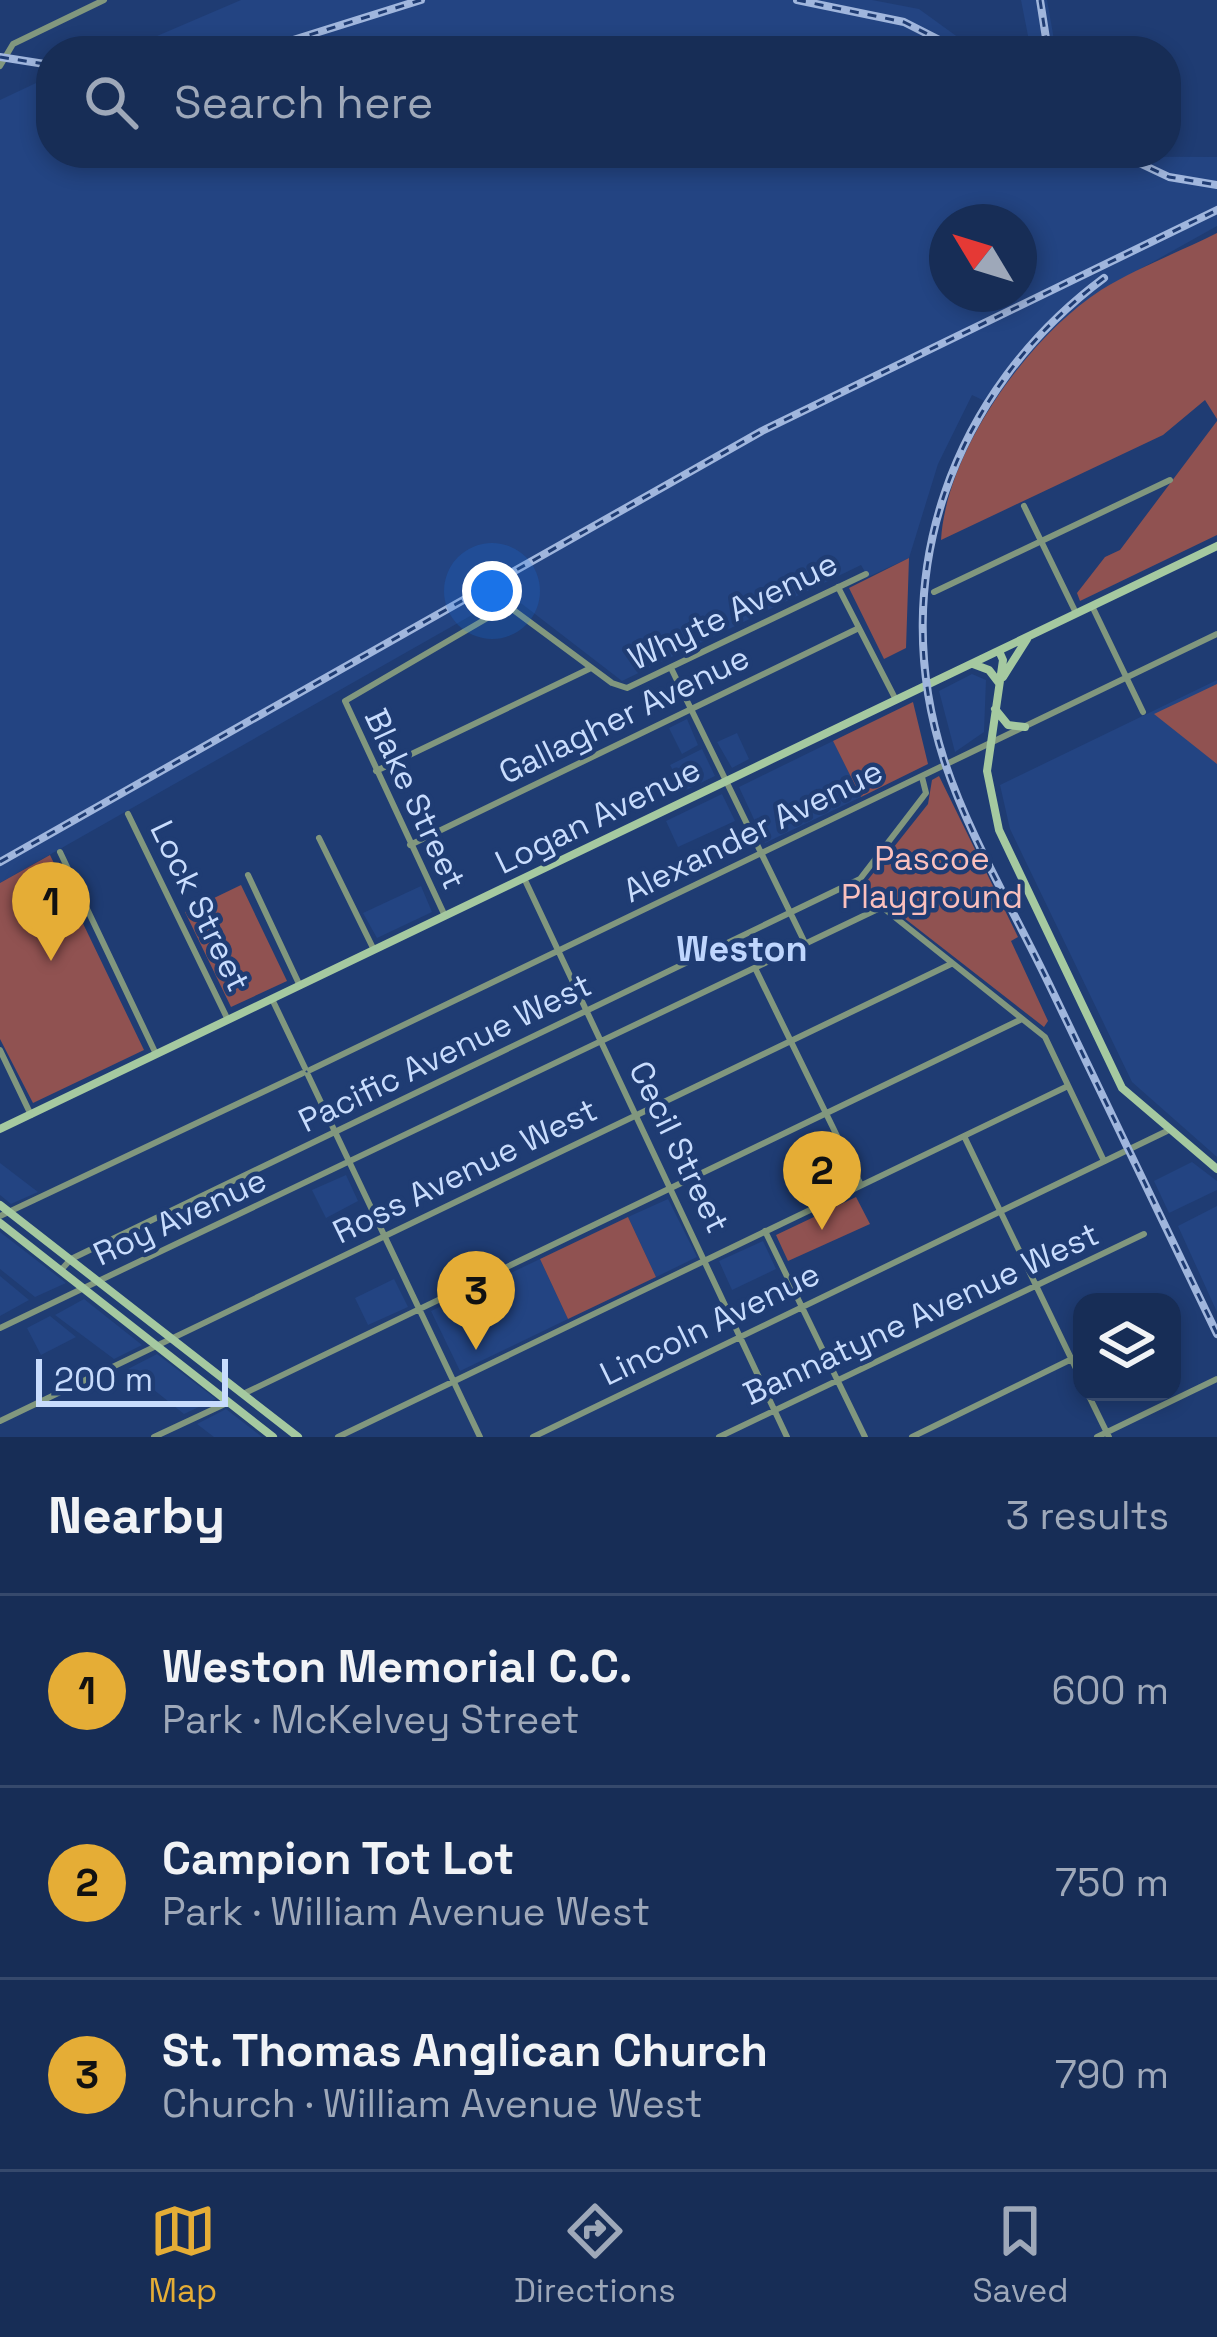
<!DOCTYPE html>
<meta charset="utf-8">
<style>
body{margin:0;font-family:"Space Grotesk",sans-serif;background:#243960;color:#f1f3f6}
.controls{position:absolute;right:36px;bottom:36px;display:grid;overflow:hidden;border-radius:24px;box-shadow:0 6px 18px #0003}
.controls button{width:108px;height:108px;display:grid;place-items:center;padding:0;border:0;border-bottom:3px solid #36496c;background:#172d56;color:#f1f3f6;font:60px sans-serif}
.compass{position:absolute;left:929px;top:204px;width:108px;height:108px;border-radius:50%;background:#172d56;box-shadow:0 6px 18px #0003;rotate:308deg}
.scale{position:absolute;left:36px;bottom:30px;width:192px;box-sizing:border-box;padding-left:12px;border:6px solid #c8dcfd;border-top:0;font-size:33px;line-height:42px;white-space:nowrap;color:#c8dcfd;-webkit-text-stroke:9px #1f3c73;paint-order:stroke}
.you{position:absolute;left:492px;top:591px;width:42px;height:42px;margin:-30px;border:9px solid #fff;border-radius:50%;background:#1a73e8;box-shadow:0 0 0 18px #1a73e833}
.badge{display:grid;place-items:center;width:78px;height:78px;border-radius:50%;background:#e5ad36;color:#111;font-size:39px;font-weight:700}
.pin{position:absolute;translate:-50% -99px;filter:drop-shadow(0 3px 6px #0008)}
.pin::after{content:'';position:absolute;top:63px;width:42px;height:36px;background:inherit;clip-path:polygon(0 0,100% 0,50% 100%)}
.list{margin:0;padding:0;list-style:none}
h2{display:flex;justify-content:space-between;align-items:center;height:156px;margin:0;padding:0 48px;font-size:51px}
h2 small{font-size:39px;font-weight:400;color:#9ea8b9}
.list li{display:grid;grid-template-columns:78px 1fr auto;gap:36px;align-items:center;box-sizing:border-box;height:192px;padding:0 48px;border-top:3px solid #36496c}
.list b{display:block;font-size:45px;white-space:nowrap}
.list p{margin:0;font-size:39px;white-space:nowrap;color:#9ea8b9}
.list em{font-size:39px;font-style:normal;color:#9ea8b9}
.icon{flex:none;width:66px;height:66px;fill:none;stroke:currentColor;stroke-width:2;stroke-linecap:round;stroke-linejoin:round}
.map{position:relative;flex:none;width:1217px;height:1437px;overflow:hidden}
.search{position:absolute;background:#172d56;box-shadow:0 6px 18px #0003;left:36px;right:36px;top:36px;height:132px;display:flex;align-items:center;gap:30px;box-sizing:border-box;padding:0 42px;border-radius:48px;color:#9ea8b9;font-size:45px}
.sheet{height:732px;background:#172d56}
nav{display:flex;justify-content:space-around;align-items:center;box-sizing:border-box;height:168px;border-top:3px solid #36496c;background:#172d56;font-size:33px;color:#9ea8b9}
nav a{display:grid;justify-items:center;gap:6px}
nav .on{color:#e5ad36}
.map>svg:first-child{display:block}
.built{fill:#234482;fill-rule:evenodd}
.green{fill:#905251}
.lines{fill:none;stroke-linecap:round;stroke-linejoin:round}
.minor{stroke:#81977e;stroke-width:6}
.tertiary{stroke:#81977e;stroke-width:6}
.secondary{stroke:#a5c9a0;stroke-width:8}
.rail-casing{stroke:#a0b6dd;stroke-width:8}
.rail{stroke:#1f3c73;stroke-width:3;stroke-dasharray:9;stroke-linecap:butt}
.labels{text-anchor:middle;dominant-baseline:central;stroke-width:9;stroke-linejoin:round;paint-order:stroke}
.street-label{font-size:33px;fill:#c8dcfd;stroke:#1f3c73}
.park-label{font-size:33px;fill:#fbc0bd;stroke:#1f3c73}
.neighbourhood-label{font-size:36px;font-weight:bold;fill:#bfd6fe;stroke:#1f3c73}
</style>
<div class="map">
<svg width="1217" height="1437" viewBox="0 0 1217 1437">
<rect width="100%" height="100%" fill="#1f3c73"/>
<path class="built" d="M241,0H872L919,9L977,51H122Z
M1021,0H1047L1056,51H1031Z
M51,76V153L1217,157V226L1099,292L1044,341L993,405L972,395L938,464L909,558L868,577L861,565L622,681L509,594L0,883V100ZM947,222H1019V294H947Z
M972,674L986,680L984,732L955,752L939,691Z
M1217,680V1157L1132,1082L1010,829L1000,785Z
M687,719L698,745L682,754L669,728Z
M737,733L749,759L732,768L717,742Z
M833,741L861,797L765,843L739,787Z
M702,749L715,776L684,791L670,765Z
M722,794L735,821L678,847L666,821Z
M421,886L432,912L377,938L363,913Z
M1192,1162L1217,1181V1190L1169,1213L1154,1181Z
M0,1163L38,1192L11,1204L0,1195Z
M346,1175L358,1201L326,1218L312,1190Z
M668,1199L697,1257L656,1277L628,1217Z
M1217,1206V1312L1178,1226Z
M0,1232L66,1283L35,1297L0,1269Z
M763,1241L776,1269L732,1290L719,1261Z
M540,1259L568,1319L460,1371L431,1311Z
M0,1276L29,1300L0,1316Z
M394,1279L408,1307L368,1325L355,1298Z
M84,1299L142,1345L114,1359L55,1315Z
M50,1316L76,1337L41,1355L27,1328Z
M157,1354L216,1399L184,1414L128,1369Z
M226,1409L262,1437H214L197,1424Z"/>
<path class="green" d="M1217,233V419L1205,400L1163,435L941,540C946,452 1028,337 1101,290C1137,268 1179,252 1217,233Z
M1217,421V535L1080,601L1077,593L1105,557L1120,550Z
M909,558L906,648L884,659L849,588Z
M1217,684V764L1154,714Z
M913,702L928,764L861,797L833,741Z
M939,776L1018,937L1011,941L1048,1021L1044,1027L863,886L928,804L932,780Z
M50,855L144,1050L33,1103L0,1039V883Z
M241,885L287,981L231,1007L185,912Z
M856,1197L870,1224L788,1261L776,1235Z
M628,1217L656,1277L568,1319L540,1259Z"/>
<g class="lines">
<path class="minor" d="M1024,506L1076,613
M838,587L896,700
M934,592L1170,480
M1092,606L1143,712
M671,668L806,945
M376,771L591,668
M128,814L228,1020
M319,838L374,950
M410,845L859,628
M60,852L156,1054
M248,875L300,986
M524,878L787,1437
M852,883L1045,1037L1104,1161
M445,916L345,701L508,606L612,683L627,688L866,574
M756,970L861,1185
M272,999L305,1068
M0,1050L31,1115
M310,1070L1217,634
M308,1075L480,1437
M964,1136L1082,1381
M0,1216L303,1073
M765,1231L865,1437
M61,1270L71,1259L860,879L926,793L922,777
M0,1328L880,908
M1087,1392L1109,1437
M243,1394L1022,1019
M0,1421L951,964
M154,1437L229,1402
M338,1437L1068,1086
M533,1437L1167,1131
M719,1437L1144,1234
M912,1437L1082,1354
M1097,1437L1217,1379"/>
<path class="tertiary" d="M0,66L13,44L104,0"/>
<path class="secondary" d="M999,651L1003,660L987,771L999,830L1122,1088L1217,1169
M973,664L989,670L999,683
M1003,677L1027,639
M995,709L1008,725L1025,727
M0,1129L1217,546
M0,1205L298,1437
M0,1223L273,1437"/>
<g class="rail-casing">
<path id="rail" d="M797,0L904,22L961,51
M1040,0L1048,51
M258,51L421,0
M0,57L51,65
M1118,153L1169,177L1217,185
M1104,278C952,391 885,577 944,760C969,836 1013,909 1048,982C1104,1099 1161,1216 1217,1334
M0,862L762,431L1217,210"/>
</g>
<use href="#rail" class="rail"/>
</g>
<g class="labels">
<g class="street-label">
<text transform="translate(733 611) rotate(-26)">Whyte Avenue</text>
<text transform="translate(624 715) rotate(-26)">Gallagher Avenue</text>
<text transform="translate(415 799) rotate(65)">Blake Street</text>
<text transform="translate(598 816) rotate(-26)">Logan Avenue</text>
<text transform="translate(753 831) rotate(-26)">Alexander Avenue</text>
<text transform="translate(200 906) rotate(64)">Lock Street</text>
<text transform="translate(445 1053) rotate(-26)">Pacific Avenue West</text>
<text transform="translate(679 1147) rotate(64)">Cecil Street</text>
<text transform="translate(465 1171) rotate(-26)">Ross Avenue West</text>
<text transform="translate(180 1217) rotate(-25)">Roy Avenue</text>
<text transform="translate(921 1314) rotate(-25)">Bannatyne Avenue West</text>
<text transform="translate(710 1324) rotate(-26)">Lincoln Avenue</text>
</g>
<g class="park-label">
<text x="932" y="859">Pascoe<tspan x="932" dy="38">Playground</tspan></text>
</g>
<g class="neighbourhood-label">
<text x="742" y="949">Weston</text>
</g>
</g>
</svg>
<div class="controls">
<button><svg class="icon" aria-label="layers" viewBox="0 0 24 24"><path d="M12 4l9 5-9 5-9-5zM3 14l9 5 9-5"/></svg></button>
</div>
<svg class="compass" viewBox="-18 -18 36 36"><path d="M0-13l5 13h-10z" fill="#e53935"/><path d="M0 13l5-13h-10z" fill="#9ea8b9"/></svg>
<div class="scale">200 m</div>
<div class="you"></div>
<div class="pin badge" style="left:51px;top:961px">1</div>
<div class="pin badge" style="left:822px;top:1230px">2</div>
<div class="pin badge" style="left:476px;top:1350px">3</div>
<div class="search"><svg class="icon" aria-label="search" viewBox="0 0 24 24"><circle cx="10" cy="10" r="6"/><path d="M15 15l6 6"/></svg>Search here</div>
</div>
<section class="sheet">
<h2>Nearby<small>3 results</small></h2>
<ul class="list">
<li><span class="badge">1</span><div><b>Weston Memorial C.C.</b><p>Park · McKelvey Street</p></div><em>600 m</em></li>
<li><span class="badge">2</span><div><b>Campion Tot Lot</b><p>Park · William Avenue West</p></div><em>750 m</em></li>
<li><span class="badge">3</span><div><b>St. Thomas Anglican Church</b><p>Church · William Avenue West</p></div><em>790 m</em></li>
</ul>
</section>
<nav>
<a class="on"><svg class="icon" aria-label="map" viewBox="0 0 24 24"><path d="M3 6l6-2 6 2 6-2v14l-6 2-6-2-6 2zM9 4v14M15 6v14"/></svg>Map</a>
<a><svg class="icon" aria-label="directions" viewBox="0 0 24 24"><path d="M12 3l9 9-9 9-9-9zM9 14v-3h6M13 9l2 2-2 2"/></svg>Directions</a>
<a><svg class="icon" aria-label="saved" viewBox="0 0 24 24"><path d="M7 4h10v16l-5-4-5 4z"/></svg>Saved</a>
</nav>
